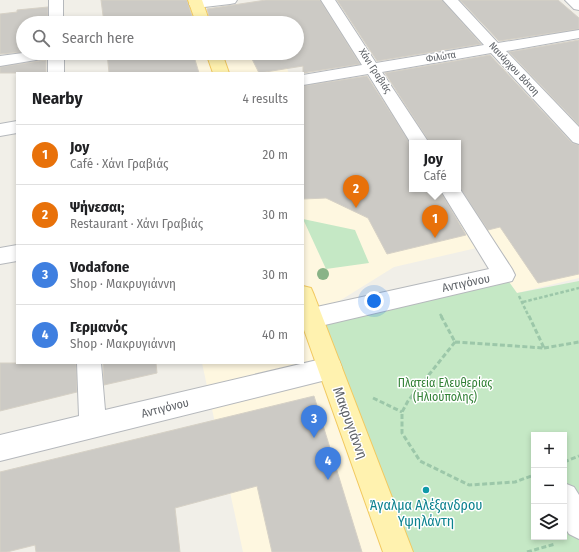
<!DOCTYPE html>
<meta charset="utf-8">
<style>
body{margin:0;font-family:"Fira Sans Condensed",sans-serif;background:#f6f6f6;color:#202124}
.controls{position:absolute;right:12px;bottom:12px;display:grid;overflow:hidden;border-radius:0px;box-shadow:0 2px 6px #0003}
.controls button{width:36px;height:36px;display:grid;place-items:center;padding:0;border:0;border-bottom:1px solid #e0e0e0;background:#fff;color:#202124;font:20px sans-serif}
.you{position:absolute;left:374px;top:301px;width:14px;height:14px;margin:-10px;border:3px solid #fff;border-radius:50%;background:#1a73e8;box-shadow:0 0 0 6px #1a73e833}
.badge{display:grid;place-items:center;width:26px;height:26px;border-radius:50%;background:#b45309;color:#fff;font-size:13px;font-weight:700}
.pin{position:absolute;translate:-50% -33px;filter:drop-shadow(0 1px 2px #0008)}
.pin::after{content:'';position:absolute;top:21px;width:14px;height:12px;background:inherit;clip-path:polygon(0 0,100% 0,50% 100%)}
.popup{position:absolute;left:409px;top:140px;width:52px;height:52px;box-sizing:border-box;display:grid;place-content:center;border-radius:0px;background:#fff;filter:drop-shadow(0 1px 3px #0005);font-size:13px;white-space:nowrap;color:#757577}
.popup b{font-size:15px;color:#202124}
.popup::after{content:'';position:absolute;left:50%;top:100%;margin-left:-8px;border:8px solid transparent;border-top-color:#fff}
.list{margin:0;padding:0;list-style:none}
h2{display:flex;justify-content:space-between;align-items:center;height:52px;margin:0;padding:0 16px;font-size:17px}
h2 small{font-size:13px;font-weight:400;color:#757577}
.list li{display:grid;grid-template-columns:26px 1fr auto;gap:12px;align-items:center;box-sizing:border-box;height:60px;padding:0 16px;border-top:1px solid #e0e0e0}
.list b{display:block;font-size:15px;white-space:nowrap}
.list p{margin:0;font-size:13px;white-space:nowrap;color:#757577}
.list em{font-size:13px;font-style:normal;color:#757577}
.icon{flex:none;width:22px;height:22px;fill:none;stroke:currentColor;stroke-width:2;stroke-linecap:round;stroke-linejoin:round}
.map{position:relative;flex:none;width:579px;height:552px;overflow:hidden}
.search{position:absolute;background:#fff;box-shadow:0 2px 6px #0003;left:16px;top:16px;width:288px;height:44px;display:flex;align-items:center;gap:10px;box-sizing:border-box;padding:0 14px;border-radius:22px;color:#757577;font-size:15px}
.panel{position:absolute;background:#fff;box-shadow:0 2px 6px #0003;left:16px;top:72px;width:288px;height:292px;border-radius:0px}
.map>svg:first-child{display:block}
.commercial{fill:#fef7e0}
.green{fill:#c5e8c5;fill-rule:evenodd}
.building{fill:#cccac5;stroke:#d6d1c6}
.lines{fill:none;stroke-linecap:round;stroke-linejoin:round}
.minor-casing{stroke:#b5b8bc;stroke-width:2}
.major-casing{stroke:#f2c960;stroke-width:2}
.path-far1{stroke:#9cc7a9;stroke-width:2.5;stroke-dasharray:3.5 2;stroke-linecap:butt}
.path{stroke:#9cc7a9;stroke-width:3;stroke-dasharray:5 2.5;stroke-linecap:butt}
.minor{fill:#fff;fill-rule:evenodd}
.major{fill:#fff2af;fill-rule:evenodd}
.tree{fill:#89b387}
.culture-dot{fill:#0f9aa8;stroke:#fff;stroke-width:1.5}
.labels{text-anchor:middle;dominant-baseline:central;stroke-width:3;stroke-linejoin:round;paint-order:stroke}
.far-street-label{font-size:10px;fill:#5f6368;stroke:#fff}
.street-label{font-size:12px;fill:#5f6368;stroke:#fff}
.park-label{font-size:12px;fill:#348238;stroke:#fff}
.near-street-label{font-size:14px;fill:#5f6368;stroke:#fff}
.near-culture-label{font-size:14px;fill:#0d838f;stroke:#fff}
</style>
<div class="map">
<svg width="579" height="552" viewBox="0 0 579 552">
<rect width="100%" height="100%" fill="#f1efe8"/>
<path class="commercial" d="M145,53H279L289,73H149Z
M303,101L346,187L485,227L579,207V278L517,293L481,247L394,267L312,318L398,552H243L202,363H303Z"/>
<path class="green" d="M303,219L355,230L369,263L326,269Z
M504,275L517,293L579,281V552H398L312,318ZM534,435H564V537H534Z"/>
<path class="building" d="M101,0H187L192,16L178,19L175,23H104Z
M266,0H320L360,64L303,73V66L259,73L249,53H297V23H211L207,9Z
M337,0H442L481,44L377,61Z
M460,0H558L579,18V29L499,41Z
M48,7V23H23V52L0,54V14L17,12V10Z
M579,40V125L509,52Z
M107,53H193L199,73H109Z
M490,55L572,143L579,145V274L538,283L500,227L488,230L458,185V143H430L385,73Z
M46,60V73H0V67Z
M367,76L412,146V189H439L466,235L387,254L368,218L326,198L303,199V86Z
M0,363H76L77,392L0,411Z
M103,363H156L157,373L104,385Z
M314,396L362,552H272L257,486L175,508L180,552H36L35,545L7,552H0V472Z"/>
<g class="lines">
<g class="minor-casing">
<path id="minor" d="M49,0H63V23H49Z
M196,0H237L235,3L230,4L196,8L191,7L189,4L191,1Z
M321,0H335L376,63L484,45L443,0H458L498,43L579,30V38L506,51L579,127V144L573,142L491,53L382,72L429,143H412V145L368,74L303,85V75L362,65Z
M565,0H579V10L574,9Z
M202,16L207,17L209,20L207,23H176L178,20Z
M23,53H64V73H48V58L0,66V56Z
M17,121V133L0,136V124Z
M458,186L512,269L515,275L512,281L312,328L304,325V311L312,308L489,269L440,189H458Z
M17,245V261L0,264V248Z
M330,357L339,360L342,368L339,376L330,379L0,461V435L79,416L77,363H101L105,410Z
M564,483L574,487L579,495V539L569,534L564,526Z"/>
</g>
<g class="major-casing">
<path id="major" d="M188,0H202L210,23H196Z
M206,53H222L229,73H213Z
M303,286L311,288L314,295L413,552H383L303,327Z"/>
</g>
<path class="path-far1" d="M519,296L529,317
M523,302L579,288
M440,314L442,317"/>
<path class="path" d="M441,316L455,342
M455,342L408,401L402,412V433L420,461L469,485L515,482L534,475
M455,342L544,348L529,316
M544,348L579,342
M373,398L402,412
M564,462L579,456
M527,552L555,544"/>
<use href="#minor" class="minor"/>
<use href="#major" class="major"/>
</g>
<circle class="tree" cx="323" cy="274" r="6"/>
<circle class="culture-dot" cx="426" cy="490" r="4"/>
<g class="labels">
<g class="far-street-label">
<text transform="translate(441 57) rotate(-9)">Φιλώτα</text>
<text transform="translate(514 69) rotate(47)">Ναυάρχου Βότση</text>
<text transform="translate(375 71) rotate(57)">Χάνι Γραβιάς</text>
</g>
<g class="street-label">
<text transform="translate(466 283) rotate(-12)">Αντιγόνου</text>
<text transform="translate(165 408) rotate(-14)">Αντιγόνου</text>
</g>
<g class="park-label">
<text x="445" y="383">Πλατεία Ελευθερίας<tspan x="445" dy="14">(Ηλιούπολης)</tspan></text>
</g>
<g class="near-street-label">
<text transform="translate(350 423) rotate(70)">Μακρυγιάννη</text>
</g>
<g class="near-culture-label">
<text x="426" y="505">Άγαλμα Αλέξανδρου<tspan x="426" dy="16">Υψηλάντη</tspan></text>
</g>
</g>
</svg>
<div class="controls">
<button>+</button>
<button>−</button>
<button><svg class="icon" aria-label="layers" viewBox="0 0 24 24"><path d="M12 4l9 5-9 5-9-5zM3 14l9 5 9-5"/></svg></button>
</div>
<div class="you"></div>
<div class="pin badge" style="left:435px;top:238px;background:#e8710a">1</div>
<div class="popup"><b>Joy</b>Café</div>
<div class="pin badge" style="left:356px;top:208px;background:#e8710a">2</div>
<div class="pin badge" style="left:314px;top:438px;background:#3f7fe0">3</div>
<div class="pin badge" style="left:328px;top:480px;background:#3f7fe0">4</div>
<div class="search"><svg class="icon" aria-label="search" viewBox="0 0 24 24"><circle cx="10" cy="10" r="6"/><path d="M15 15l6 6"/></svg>Search here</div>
<section class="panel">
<h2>Nearby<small>4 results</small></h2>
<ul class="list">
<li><span class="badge" style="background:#e8710a">1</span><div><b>Joy</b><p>Café · Χάνι Γραβιάς</p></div><em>20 m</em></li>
<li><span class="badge" style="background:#e8710a">2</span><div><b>Ψήνεσαι;</b><p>Restaurant · Χάνι Γραβιάς</p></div><em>30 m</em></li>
<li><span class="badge" style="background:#3f7fe0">3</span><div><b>Vodafone</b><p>Shop · Μακρυγιάννη</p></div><em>30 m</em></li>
<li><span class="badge" style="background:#3f7fe0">4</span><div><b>Γερμανός</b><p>Shop · Μακρυγιάννη</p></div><em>40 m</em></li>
</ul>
</section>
</div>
